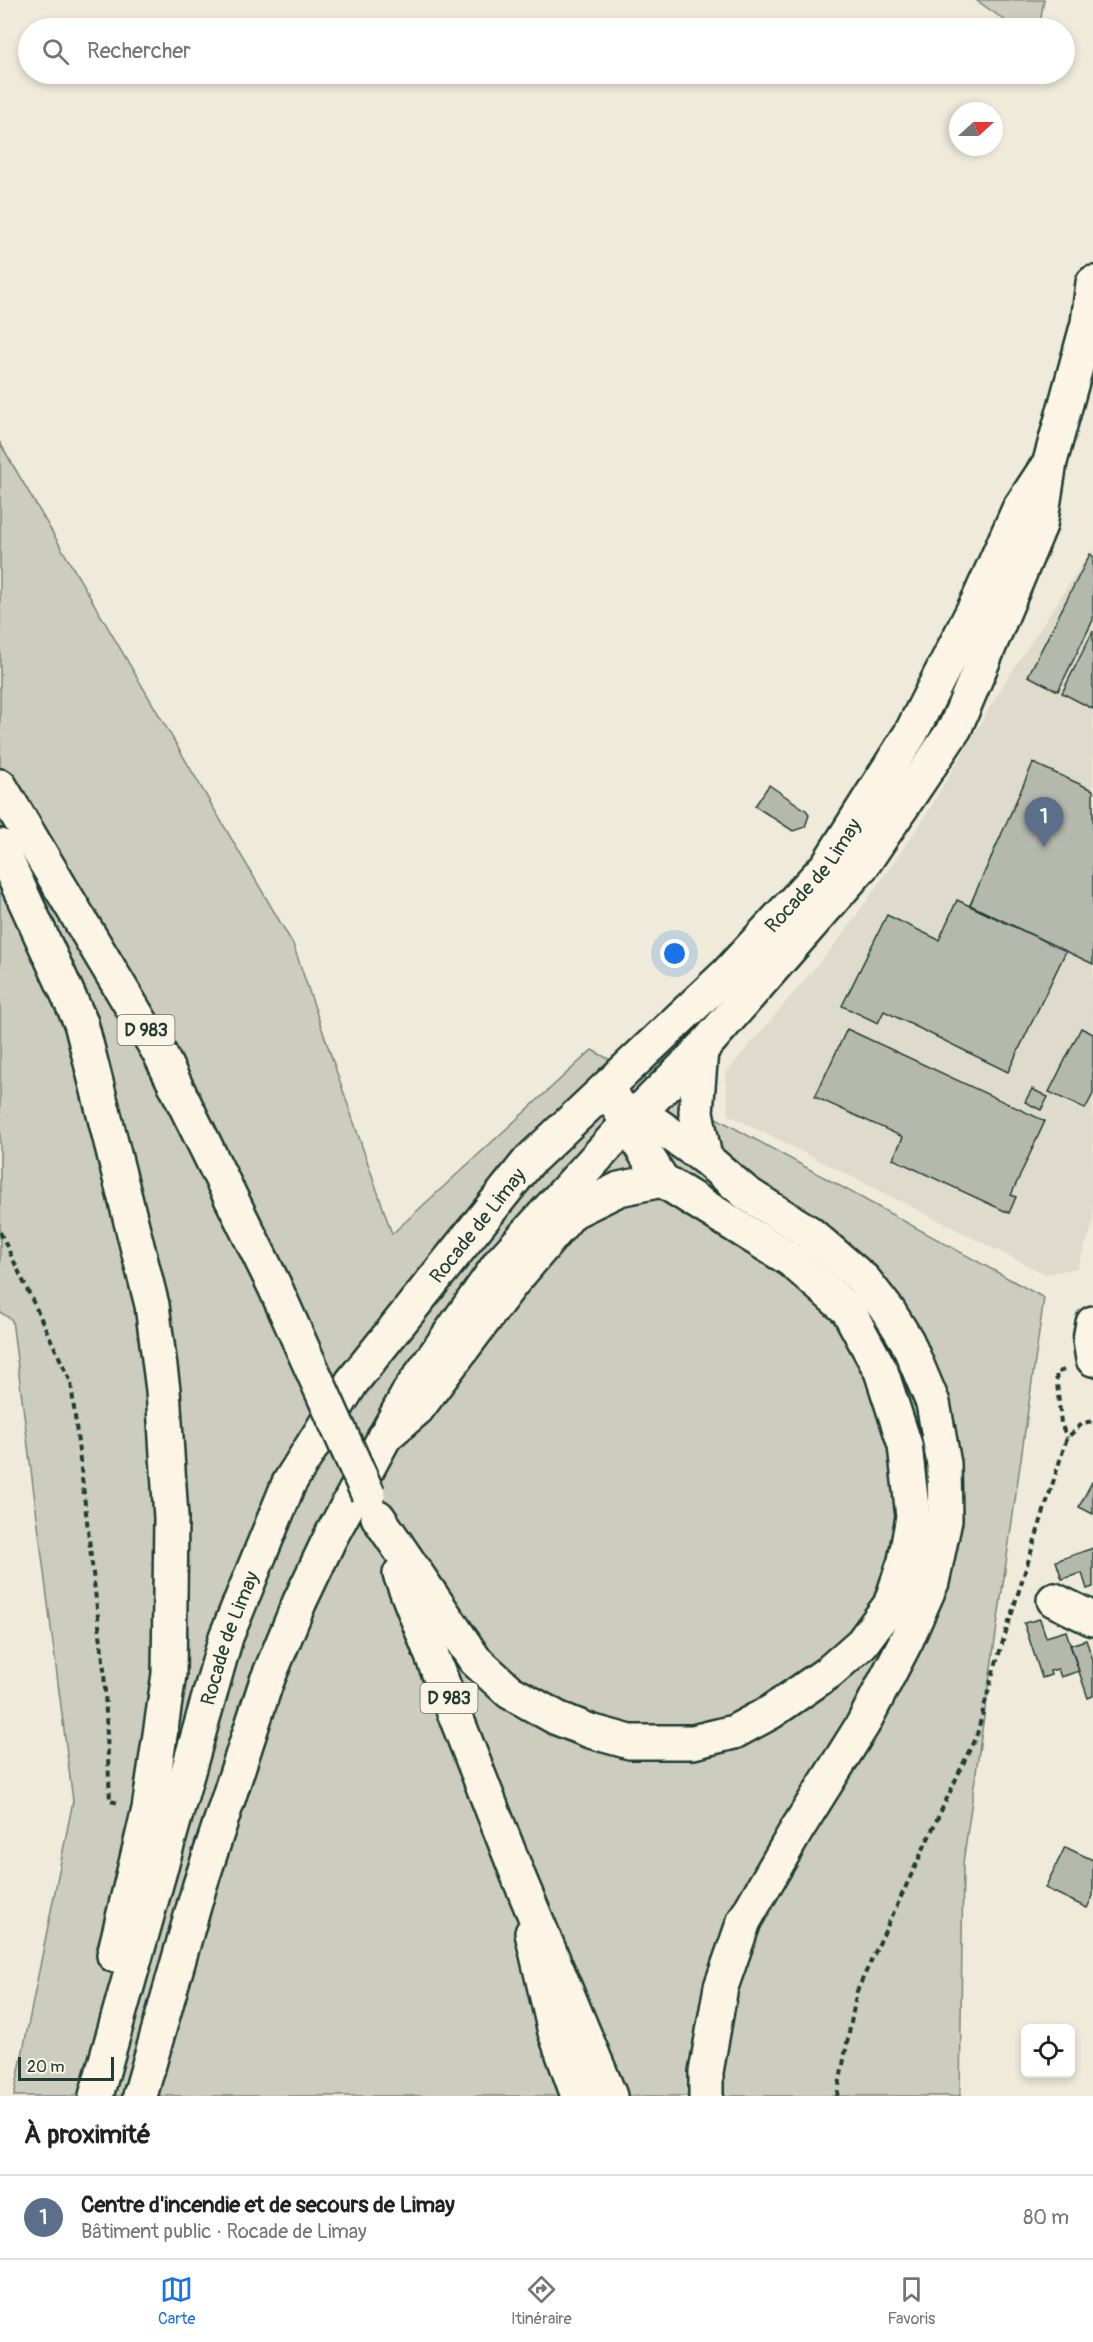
<!DOCTYPE html>
<html lang="fr">
<meta charset="utf-8">
<style>
body{margin:0;font-family:Pangolin,sans-serif;background:#f6f6f6;color:#222}
.controls{position:absolute;right:18px;bottom:18px;display:grid;overflow:hidden;border-radius:9px;box-shadow:0 3px 9px #0003}
.controls button{width:54px;height:54px;display:grid;place-items:center;padding:0;border:0;border-bottom:2px solid #e0e0e0;background:#fff;color:#222;font:30px sans-serif}
.compass{position:absolute;left:949px;top:102px;width:54px;height:54px;border-radius:50%;background:#fff;box-shadow:0 3px 9px #0003;rotate:69deg}
.scale{position:absolute;left:18px;bottom:15px;width:96px;box-sizing:border-box;padding-left:6px;border:3px solid #1f3d34;border-top:0;font-size:16px;line-height:21px;white-space:nowrap;color:#1f3d34;-webkit-text-stroke:4px #fcf5e5;paint-order:stroke}
.you{position:absolute;left:675px;top:954px;width:21px;height:21px;margin:-15px;border:4px solid #fff;border-radius:50%;background:#1a73e8;box-shadow:0 0 0 9px #1a73e833}
.badge{display:grid;place-items:center;width:39px;height:39px;border-radius:50%;background:#1a73e8;color:#fff;font-size:20px;font-weight:700}
.pin{position:absolute;translate:-50% -50px;filter:drop-shadow(0 2px 3px #0008)}
.pin::after{content:'';position:absolute;top:32px;width:21px;height:18px;background:inherit;clip-path:polygon(0 0,100% 0,50% 100%)}
.list{margin:0;padding:0;list-style:none}
h2{display:flex;justify-content:space-between;align-items:center;height:78px;margin:0;padding:0 24px;font-size:26px}
h2 small{font-size:20px;font-weight:400;color:#767676}
.list li{display:grid;grid-template-columns:39px 1fr auto;gap:18px;align-items:center;box-sizing:border-box;height:84px;padding:0 24px;border-top:2px solid #e0e0e0}
.list b{display:block;font-size:22px;white-space:nowrap}
.list p{margin:0;font-size:20px;white-space:nowrap;color:#767676}
.list em{font-size:20px;font-style:normal;color:#767676}
.icon{flex:none;width:33px;height:33px;fill:none;stroke:currentColor;stroke-width:2;stroke-linecap:round;stroke-linejoin:round}
.map{position:relative;flex:none;width:1093px;height:2096px;overflow:hidden}
.search{position:absolute;background:#fff;box-shadow:0 3px 9px #0003;left:18px;right:18px;top:18px;height:66px;display:flex;align-items:center;gap:15px;box-sizing:border-box;padding:0 21px;border-radius:33px;color:#767676;font-size:22px}
.sheet{height:162px;background:#fff}
nav{display:flex;justify-content:space-around;align-items:center;box-sizing:border-box;height:84px;border-top:2px solid #e0e0e0;background:#fff;font-size:16px;color:#767676}
nav a{display:grid;justify-items:center;gap:3px}
nav .on{color:#1a73e8}
.map>svg:first-child{display:block}
.built{fill:#dedbcc}
.green{fill:#cccdbf;stroke:#76857a;stroke-width:1.5}
.building{fill:#b5b9ad;stroke:#1f3d34;stroke-width:1.5}
.lines{fill:none;stroke-linecap:round;stroke-linejoin:round}
.minor-casing{stroke:#1f3d34;stroke-width:38}
.secondary-casing{stroke:#1f3d34;stroke-width:38}
.primary-casing{stroke:#1f3d34;stroke-width:38}
.path{stroke:#1f3d34;stroke-width:4;stroke-dasharray:6 4.5;stroke-linecap:butt}
.minor{stroke:#fcf5e5;stroke-width:33}
.secondary{stroke:#fcf5e5;stroke-width:33}
.primary{stroke:#fcf5e5;stroke-width:33}
.primary-bridge-casing{stroke:#1f3d34;stroke-width:38;stroke-linecap:butt}
.primary-bridge{stroke:#fcf5e5;stroke-width:33}
.labels{text-anchor:middle;dominant-baseline:central;stroke-width:4.5;stroke-linejoin:round;paint-order:stroke}
.shield{fill:#fcf5e5;stroke:#617469;stroke-width:1.5}
.shield-label{font-size:18px;font-weight:bold;fill:#1f3d34}
.street-label{font-size:20px;fill:#1f3d34;stroke:#fcf5e5}
</style>
<div class="map">
<svg width="1093" height="2096" viewBox="0 0 1093 2096">
<rect width="100%" height="100%" fill="#efeada"/>
<filter id="ink" filterUnits="userSpaceOnUse"><feTurbulence type="fractalNoise" baseFrequency=".0167" numOctaves="2"/><feDisplacementMap in="SourceGraphic" scale="12" xChannelSelector="R" yChannelSelector="G"/><feConvolveMatrix kernelMatrix="1 2 1 2 8 2 1 2 1" color-interpolation-filters="sRGB"/></filter>
<g filter="url(#ink)">
<path class="built" d="M1093,548V1224L1077,1268L1045,1274L729,1115L725,1074L842,936L923,820L1008,677Z"/>
<path class="green" d="M976,0H1044L1039,28H1016Z
M0,443L293,944L392,1234L592,1050L1044,1298L963,1863L960,2096H14L73,1801L12,1320L0,1312Z"/>
<path class="building" d="M1090,554L1093,556V620L1058,691L1028,676Z
M1093,631V709L1062,693Z
M1033,763L1093,790V964L970,905Z
M769,785L807,811L809,815L805,827L793,831L755,806Z
M957,900L1066,951L1008,1072L884,1011L878,1023L842,1006L887,915L939,940Z
M1081,1028L1093,1034V1094L1085,1109L1049,1092Z
M847,1029L1045,1121L1011,1195L1016,1197L1009,1213L893,1159L903,1137L815,1097Z
M1032,1089L1048,1097L1041,1110L1025,1102Z
M1092,1482L1093,1483V1514L1079,1507Z
M1093,1548V1587L1087,1589L1082,1573L1062,1579L1056,1561Z
M1040,1619L1046,1637L1066,1631L1079,1671L1061,1677L1058,1669L1050,1671L1051,1675L1042,1678L1024,1623Z
M1086,1640L1093,1660V1696L1088,1698L1070,1645Z
M1065,1847L1093,1860V1896L1087,1908L1045,1888Z"/>
<g class="lines">
<g class="minor-casing">
<path id="minor" d="M1093,1323L1090,1340L1093,1359
M1054,1600L1093,1619"/>
</g>
<g class="secondary-casing">
<g id="secondary">
<path d="M0,846L81,1023L152,1305L163,1390L171,1518L169,1674L149,1809L114,1955"/>
<path d="M701,1050L696,1112L705,1158L746,1193L808,1232L864,1280L889,1312L907,1341L933,1403L944,1464L945,1520L932,1582L906,1641L863,1724L796,1831L744,1921L721,1987L706,2072V2096"/>
<path d="M619,1109L639,1112L705,1158"/>
<path d="M532,1933L555,2032L578,2096"/>
<path id="s1" d="M96,2096L226,1637L289,1483L352,1382L529,1161L728,973L827,866L911,733L980,597L1019,509L1044,471"/>
<path d="M140,2096L200,1885L266,1683L300,1601L330,1538L409,1392L500,1263L627,1124L701,1050L862,866L955,728L1040,525L1050,462L1088,323L1093,283"/>
</g>
</g>
<g class="primary-casing">
<path id="primary" d="M0,786L160,1054L274,1285
M384,1437L417,1409L511,1284L572,1212L619,1189L662,1180
M378,1517L475,1660L510,1692L557,1718L590,1731L630,1742H693L734,1732L771,1712L829,1672L862,1643L890,1605L905,1561L913,1517L905,1445L881,1371L848,1310L791,1260L662,1180L627,1124L609,1087
M400,1574L519,1878L610,2096"/>
</g>
<path class="path" d="M0,1232L71,1382L104,1669L110,1801L119,1803
M1064,1370L1056,1373L1061,1423L1067,1438
M837,2096L857,1991L977,1734L993,1673L1067,1438L1083,1423L1093,1421"/>
<use href="#minor" class="minor"/>
<use href="#secondary" class="secondary"/>
<use href="#primary" class="primary"/>
<g class="primary-bridge-casing">
<path id="primary-bridge" d="M274,1285L368,1494"/>
</g>
<use href="#primary-bridge" class="primary-bridge"/>
</g>
</g>
<g class="labels">
<g class="shield">
<rect x="117.5" y="1015" width="57" height="30" rx="4.5"/>
<rect x="420.5" y="1683" width="57" height="30" rx="4.5"/>
</g>
<g class="shield-label">
<text x="146" y="1030">D 983</text>
<text x="449" y="1698">D 983</text>
</g>
<g class="street-label">
<text stroke="none"><textPath href="#s1" startOffset="1449">Rocade de Limay</textPath></text>
<text stroke="none"><textPath href="#s1" startOffset="963">Rocade de Limay</textPath></text>
<text stroke="none"><textPath href="#s1" startOffset="477">Rocade de Limay</textPath></text>
</g>
</g>
</svg>
<div class="controls">
<button><svg class="icon" aria-label="locate" viewBox="0 0 24 24"><circle cx="12" cy="12" r="6"/><path d="M12 2v4M12 18v4M2 12h4M18 12h4"/></svg></button>
</div>
<svg class="compass" viewBox="-18 -18 36 36"><path d="M0-13l5 13h-10z" fill="#e53935"/><path d="M0 13l5-13h-10z" fill="#767676"/></svg>
<div class="scale">20 m</div>
<div class="you"></div>
<div class="pin badge" style="left:1044px;top:847px;background:#5c6f8a">1</div>
<div class="search"><svg class="icon" aria-label="search" viewBox="0 0 24 24"><circle cx="10" cy="10" r="6"/><path d="M15 15l6 6"/></svg>Rechercher</div>
</div>
<section class="sheet">
<h2>À proximité<small></small></h2>
<ul class="list">
<li><span class="badge" style="background:#5c6f8a">1</span><div><b>Centre d'incendie et de secours de Limay</b><p>Bâtiment public · Rocade de Limay</p></div><em>80 m</em></li>
</ul>
</section>
<nav>
<a class="on"><svg class="icon" aria-label="map" viewBox="0 0 24 24"><path d="M3 6l6-2 6 2 6-2v14l-6 2-6-2-6 2zM9 4v14M15 6v14"/></svg>Carte</a>
<a><svg class="icon" aria-label="directions" viewBox="0 0 24 24"><path d="M12 3l9 9-9 9-9-9zM9 14v-3h6M13 9l2 2-2 2"/></svg>Itinéraire</a>
<a><svg class="icon" aria-label="saved" viewBox="0 0 24 24"><path d="M7 4h10v16l-5-4-5 4z"/></svg>Favoris</a>
</nav>
